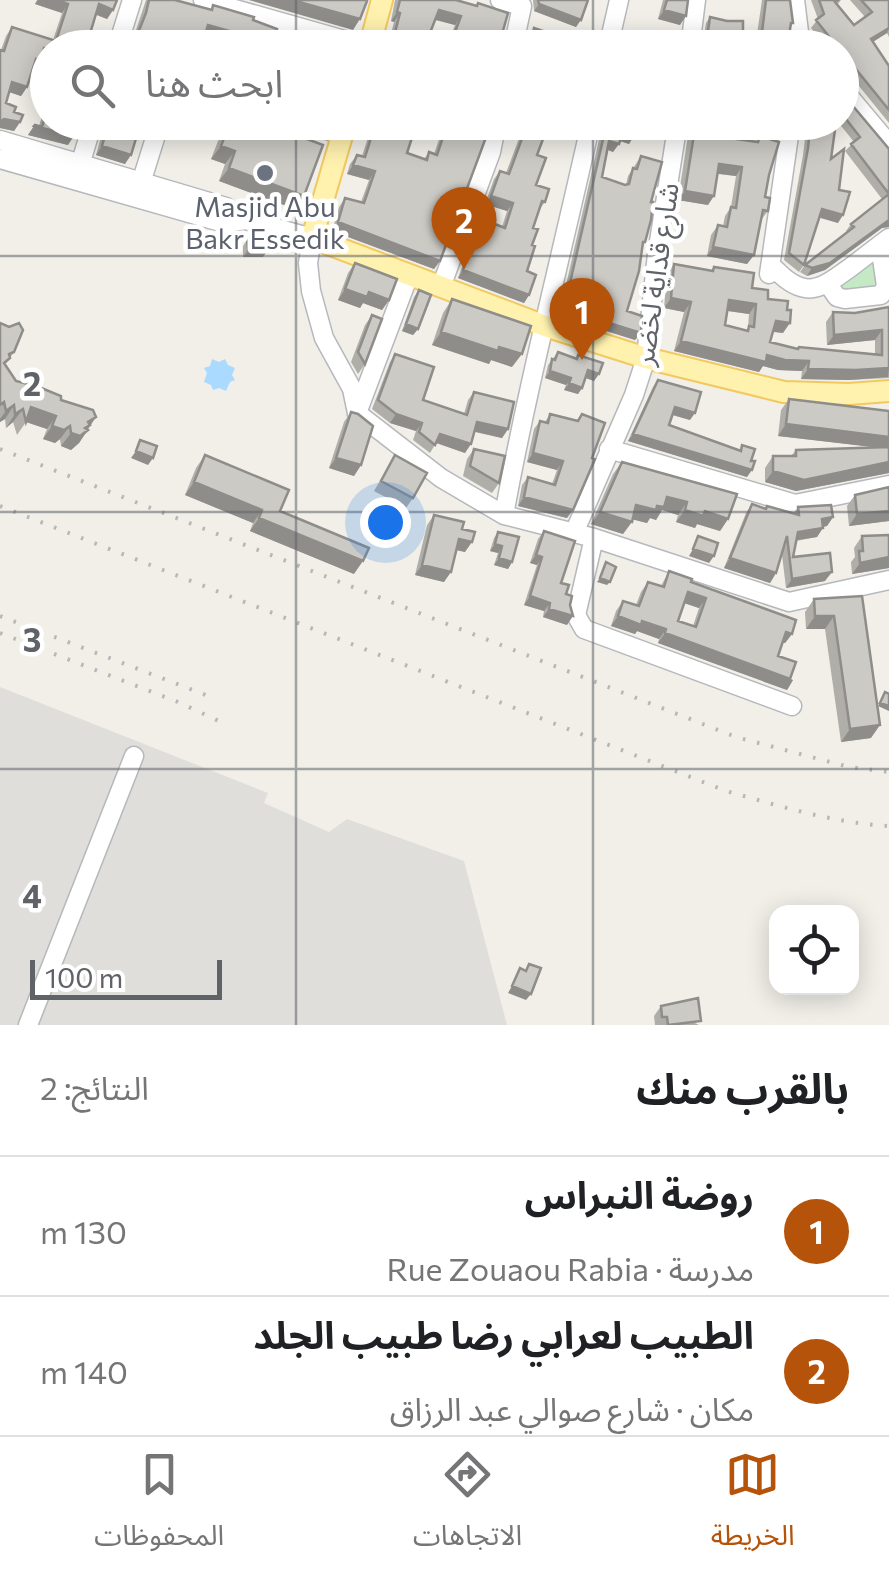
<!DOCTYPE html>
<html lang="ar">
<meta charset="utf-8">
<style>
body{margin:0;font-family:Commissioner,"Noto Sans Arabic",sans-serif;background:#f6f6f6;color:#202124;direction:rtl}
.controls{position:absolute;right:30px;bottom:30px;display:grid;overflow:hidden;border-radius:20px;box-shadow:0 5px 25px #0003}
.controls button{width:90px;height:90px;display:grid;place-items:center;padding:0;border:0;border-bottom:2px solid #e0e0e0;background:#fff;color:#202124;font:50px sans-serif}
.scale{position:absolute;left:30px;bottom:25px;width:192px;box-sizing:border-box;padding-left:10px;border:5px solid #5f6368;border-top:0;font-size:28px;line-height:35px;white-space:nowrap;color:#5f6368;-webkit-text-stroke:8px #fff;paint-order:stroke}
.you{position:absolute;left:385px;top:522px;width:35px;height:35px;margin:-25px;border:8px solid #fff;border-radius:50%;background:#1a73e8;box-shadow:0 0 0 15px #1a73e833}
.badge{display:grid;place-items:center;width:65px;height:65px;border-radius:50%;background:#b45309;color:#fff;font-size:32px;font-weight:700}
.pin{position:absolute;translate:-50% -82px;filter:drop-shadow(0 2px 5px #0008)}
.pin::after{content:'';position:absolute;top:52px;width:35px;height:30px;background:inherit;clip-path:polygon(0 0,100% 0,50% 100%)}
.list{margin:0;padding:0;list-style:none}
h2{display:flex;justify-content:space-between;align-items:center;height:130px;margin:0;padding:0 40px;font-size:42px}
h2 small{font-size:32px;font-weight:400;color:#757577}
.list li{display:grid;grid-template-columns:65px 1fr auto;gap:30px;align-items:center;box-sizing:border-box;height:140px;padding:0 40px;border-top:2px solid #e0e0e0}
.list b{display:block;font-size:38px;white-space:nowrap}
.list p{margin:0;font-size:32px;white-space:nowrap;color:#757577}
.list em{font-size:32px;font-style:normal;color:#757577}
.icon{flex:none;width:55px;height:55px;fill:none;stroke:currentColor;stroke-width:2;stroke-linecap:round;stroke-linejoin:round}
.map{position:relative;flex:none;width:889px;height:1025px;overflow:hidden;direction:ltr}
.search{position:absolute;background:#fff;box-shadow:0 5px 25px #0003;left:30px;right:30px;top:30px;height:110px;display:flex;align-items:center;gap:25px;box-sizing:border-box;padding:0 35px;border-radius:55px;color:#757577;font-size:38px}
.sheet{height:410px;background:#fff}
nav{display:flex;justify-content:space-around;align-items:center;box-sizing:border-box;height:140px;border-top:2px solid #e0e0e0;background:#fff;font-size:28px;color:#757577}
nav a{display:grid;justify-items:center;gap:5px}
nav .on{color:#b45309}
.map>svg:first-child{display:block}
.industrial{fill:#e0deda}
.green{fill:#c5e8c5}
.water{fill:#aadaff}
.lines{fill:none;stroke-linecap:round;stroke-linejoin:round}
.minor-casing{stroke:#b5b8bc;stroke-width:21}
.major-casing{stroke:#f2c960;stroke-width:24}
.minor{stroke:#fff;stroke-width:18}
.major{stroke:#fff2af;stroke-width:20}
.rail{stroke:#b6b7b8;stroke-width:4;stroke-dasharray:2.5 12;stroke-linecap:butt}
.wall{fill:#afaea9;fill-rule:evenodd}
.shaded-wall{fill:#8f8d8a}
.building{fill:#cccac5;stroke:#8f8d8a;stroke-width:2.5;fill-rule:evenodd}
.grid{fill:none;stroke:#5f6368;stroke-width:2.5;stroke-opacity:0.55}
.worship-dot{fill:#6b7280;stroke:#fff;stroke-width:4}
.labels{text-anchor:middle;dominant-baseline:central;stroke-width:9;stroke-linejoin:round;paint-order:stroke}
.worship-label{font-size:28px;fill:#5b616d;stroke:#fff}
.street-label{font-size:28px;fill:#5f6368;stroke:#fff}
.grid-label{font-size:32px;text-anchor:middle;font-weight:bold;fill:#5f6368;stroke:#fff;stroke-width:9;stroke-linejoin:round;paint-order:stroke}
</style>
<div class="map">
<svg width="889" height="1025" viewBox="0 0 889 1025">
<rect width="100%" height="100%" fill="#f1efe8"/>
<path class="industrial" d="M0,687L268,793L264,803L329,832L347,819L464,861L507,1025H0Z"/>
<path class="green" d="M874,258L877,282L873,289C860,292 846,298 837,285Z"/>
<path class="water" d="M212,359L219,362L225,359L228,365L235,368L232,375L235,380L230,382L226,391L219,388L213,390L211,385L204,382L207,373L204,368L210,366Z"/>
<g class="lines">
<g class="minor-casing">
<path id="minor" d="M203,0L369,47
M500,0L522,6L513,48
M795,0L801,48
M117,48L132,0
M608,48L619,0
M690,48L696,0
M842,88L889,144
M300,122L343,135
M791,122L769,274L776,270C806,301 822,288 851,267C864,257 876,248 889,238
M0,140L226,207L246,220L312,238L308,263L311,291L324,338L352,389L357,413
M0,159L224,223L246,220
M77,175L93,122
M141,183L160,122
M409,275L357,413L441,478L504,515L594,538L789,602L889,580
M828,284L837,297L845,299L881,295L886,286L880,245
M441,287L491,152L497,122
M609,449L795,504L889,485
M504,515C528,383 562,253 591,122
M574,533L634,395L646,358L657,254L678,122
M594,538L576,615L584,629L792,706
M28,1025L134,756"/>
</g>
<g class="major-casing">
<path id="major" d="M369,48L382,0
M346,122L312,238L545,326L646,358L784,392L849,394L889,391"/>
</g>
<use href="#minor" class="minor"/>
<use href="#major" class="major"/>
<path class="rail" d="M0,449L736,737L849,767L889,772
M0,506L726,791C780,806 833,823 889,826
M0,616L211,697
M0,633L178,702L223,723"/>
</g>
<path class="wall" d="M37,0H117L113,10L107,19L96,15L48,48V60L41,58L33,69L27,87L21,96L9,92L6,103L20,122L14,131L0,128L1,50L6,36L12,27L53,40L62,13L35,4Z
M146,0H175L210,10L213,5L253,20L271,48H231L221,44L223,40L205,34L201,48H130Z
M395,0H456L498,48H446L455,25L435,20L424,48H394L388,45L394,22L391,21Z
M533,0H588L576,27L534,11Z
M663,0H688L680,25L658,19Z
M762,0H790L793,23L790,28L787,48H755Z
M811,0H841L837,5L854,25L865,17L850,0H889V37L887,33L873,42L889,66V123L842,65V48H827L811,28L818,19Z
M710,17L743,37L739,43L715,44L714,48H702L706,23Z
M534,28L551,38L576,48H526L528,36Z
M842,93L889,149V227L882,228L825,270L807,276L800,272L805,265L847,233L846,231L851,224L882,199L845,151L854,142L838,122H842Z
M48,96V122L68,145L28,135L35,125L39,126Z
M105,122H141L125,164L96,155Z
M243,122H262L295,209L219,181L225,164L211,159L218,141L228,128L237,131Z
M365,122H417L407,153L424,159L429,152L434,154L445,122H481L440,261L434,269L332,231L339,207L345,198L361,202L369,180L347,174L350,164L357,155L362,156L372,125Z
M554,122L547,133L545,132L537,155L536,185L545,202L539,210L533,228L532,245L527,271L529,295L524,303L458,278L477,227L482,219L502,227L507,211L485,204L494,179L500,171L506,173L524,125L518,123Z
M603,122H655L649,132L637,128L629,144L620,141L613,152L607,149L602,177L626,185L628,176L641,156L651,202L645,242L643,246L627,311L641,333L635,340L559,316Z
M690,122H731L729,138L756,142L760,136L769,175L765,197L768,211L761,220L754,255L747,264L707,256L711,235L718,225L723,226L725,216L731,207L736,176L718,174L708,205L678,200Z
M807,122H836L831,159L839,190L838,223L820,217L804,265L799,272L784,260L803,155Z
M247,240L263,257H243V246Z
M355,263L389,300L382,310L363,303L360,308L338,300L348,273Z
M674,264L711,271L714,267L752,288L768,299L783,333L773,332L770,342L798,349L875,355V340L827,345L826,322L833,312L855,313L889,307V378L849,380L801,379L802,371L778,370L763,366L759,372L674,351L684,312L664,308L667,274ZM727,311L749,314L748,328L746,331L725,325Z
M419,290L418,329L413,335L402,331L414,297Z
M452,299L512,367L491,360L489,364L432,345L443,313Z
M372,315L365,364L358,374L351,362L365,325Z
M0,323L14,352L5,365L16,381L61,400L88,430L79,443L71,450L61,446L60,439L55,443L43,439L47,429L26,422L17,435L13,422L6,428L5,419L0,422Z
M558,352L576,358L578,355L599,374L594,381L586,378L582,388L578,394L564,390L566,385L545,378L548,365Z
M395,354L423,400L464,414L468,400L474,392L508,429L502,438L475,432L465,453L436,443L430,453L413,440L416,431L390,423L372,409L390,362Z
M658,380L690,420L672,415L669,425L739,450L742,445L747,477L628,441L653,387Z
M789,399L889,411V473L796,491L765,482V468L773,456H791L796,450L875,447L778,436L781,410Z
M351,412L361,465L354,476L329,468L344,422Z
M550,414L576,421L582,414L567,518L518,506L522,485L528,477L552,484L557,470L527,462L534,429L540,421L545,422Z
M474,449L499,483L492,493L463,476L467,459Z
M205,455L280,511L354,574L250,531L253,523L185,495L196,468Z
M395,455L413,498L406,508L374,491Z
M622,462L728,519L720,531L697,524L695,528L676,522L678,515L662,510L656,520L650,518L647,523L632,519L623,534L591,524L613,474Z
M889,487V521L849,526L847,506L855,495Z
M752,504L765,509L767,506L793,514L798,507L833,517L827,526L823,527L817,537L796,541L793,557L825,581L786,588L782,555L776,573L770,583L724,568L746,513Z
M434,515L462,529L465,552L456,550L444,582L415,575L427,525Z
M544,531L566,594L567,625L543,617L544,611L524,605L537,565L530,563L538,539Z
M498,532L512,562L508,569L494,565L498,553L490,551L494,538Z
M889,535V568L852,574L851,562L855,557L854,548L862,536Z
M669,571L792,634L785,643H782L778,656L790,679L793,680L787,690L658,643L659,639L637,631L635,634L611,626L616,611L623,601L636,605L641,592L648,582L661,586ZM684,603L699,608L693,626L678,621Z
M862,596L871,738L841,742L825,629H806L805,612L814,599Z
M661,1006L699,1025H655L654,1016Z"/>
<path class="shaded-wall" d="M38,0H57L68,4L62,13L35,4Z
M249,0H292L360,19L353,30Z
M99,4L113,10L107,19L93,13Z
M539,4L581,20L576,27L534,11Z
M439,10L461,16L455,25L433,19Z
M664,10L686,16L680,25L658,19Z
M397,12L400,13L394,22L391,21Z
M208,25L229,31L223,40L202,34Z
M889,28L887,33L866,46L871,39Z
M228,36L250,43L246,48H231L221,44Z
M394,36L401,38L395,47L388,45Z
M743,37L739,43L713,44L717,38Z
M44,48L48,49V60L38,57Z
M12,82L27,87L21,96L6,91Z
M4,119L20,122L14,131L0,128V122Z
M635,122H650L654,124L649,132L632,126Z
M34,126L74,136L68,145L28,135Z
M623,132L634,136L629,144L617,140Z
M609,141L619,144L613,152L603,148Z
M102,146L131,155L125,164L96,155Z
M221,146L235,151L225,164L211,159Z
M719,164L742,167L736,176L713,173Z
M353,165L375,171L369,180L347,174Z
M229,168L304,196L295,209L219,181Z
M685,191L714,196L708,205L678,200Z
M491,196L513,203L507,211L485,204Z
M822,209L843,215L838,223L817,217Z
M887,220H889V227L882,228L825,270L807,276L812,268Z
M338,222L440,261L434,269L332,231Z
M713,247L754,255L747,264L707,256Z
M248,250H268L263,257H243Z
M463,270L529,295L524,303L458,278Z
M345,289L369,292L389,300L382,310L363,303L360,308L338,300Z
M671,298L691,302L684,312L664,308Z
M729,300L756,304L749,314L722,310Z
M564,309L641,333L635,340L559,316Z
M776,321L790,323L783,333L769,331Z
M406,324L418,329L413,335L402,331Z
M882,330L875,340L827,345L834,335Z
M441,332L499,347L522,354L512,367L491,360L489,364L432,345Z
M681,341L767,355L809,361L802,371L778,370L763,366L759,372L674,351Z
M889,368L888,377L849,380L801,379L808,369Z
M588,370L599,374L594,381L583,377Z
M550,371L571,378L566,385L545,378Z
M569,383L582,388L578,394L564,390Z
M14,405L5,419L0,422V419L6,411Z
M31,407L56,416L47,429L26,422Z
M675,407L695,413L690,420L670,414Z
M23,409L13,422L6,428L15,414Z
M396,414L422,423L416,431L390,423Z
M96,417L79,443L71,450L61,446L71,433Z
M477,422L508,429L502,438L472,431Z
M786,424L889,437V449L778,436Z
M52,426H70L60,439L55,443L43,439Z
M440,434L471,444L465,453L434,442Z
M633,434L752,470L747,477L628,441Z
M136,451L153,458L148,465L131,458Z
M533,453L563,461L557,470L527,462Z
M336,458L361,465L354,476L329,468Z
M889,462V473L796,491L765,482L773,471Z
M194,482L262,510L253,523L185,495Z
M524,497L573,510L567,518L518,506Z
M667,497L687,502L678,515L662,510L656,520L650,518L647,523L627,518L636,505Z
M685,510L705,511L728,519L720,531L697,524L695,528L676,522Z
M889,511V521L849,526L857,514Z
M600,512L632,522L623,534L591,524Z
M833,517L827,526L815,528L822,519Z
M259,518L363,561L354,574L250,531Z
M823,528L817,537L791,541L798,532Z
M459,539L472,542L465,552L452,549Z
M495,544L502,546L498,553L490,551Z
M693,549L714,556L709,563L689,556Z
M536,555L542,557L537,565L530,563Z
M889,557V568L852,574L860,563Z
M499,558L512,562L508,569L494,565Z
M730,558L776,573L770,583L724,568Z
M422,565L451,572L444,582L415,575Z
M832,572L825,581L786,588L792,579Z
M600,578L610,582L607,585L597,582Z
M688,592L706,598L699,608L681,602Z
M530,596L550,603L544,611L524,605Z
M549,609L573,616L567,625L543,617Z
M618,616L642,621L666,629L659,639L637,631L635,634L611,626Z
M815,616H834L825,629H806Z
M786,632L792,634L785,643L779,642Z
M665,633L793,680L787,690L658,643Z
M880,703L889,706V711L878,706Z
M880,725L871,738L841,742L850,729Z
M512,986L531,994L526,1000L508,993Z"/>
<path class="building" d="M57,0H117L113,10L99,4L89,37L111,42L114,48H44L40,61L36,59L27,87L12,82L6,103L16,107L14,112L23,115L20,122L4,119L0,122V50L4,51L12,27L56,41L68,4Z
M149,0H175L212,10L213,5L254,17L253,20L277,29L271,48H248L250,43L228,36L229,31L208,25L201,48H132L146,13Z
M292,0H365L367,1L360,19Z
M400,0H456L477,6L478,3L508,13L498,48H449L461,16L439,10L424,48H397L401,38L394,36L400,13L397,12Z
M538,0H588L581,20L539,4Z
M667,0H688L686,16L664,10Z
M766,0H790L793,23H791L787,48H760Z
M819,0H838L835,2L854,25L872,12L861,0H889V28L871,39L889,66V110L842,52V48H838L816,20L824,14Z
M710,17L727,21H743V37L717,38L715,47L706,45Z
M534,28L552,34L551,38L576,48H527L531,43Z
M628,34L645,37L644,48H623Z
M301,35L322,41L323,37L348,44L347,48H297Z
M842,93L889,149V194L851,144L860,137L842,114Z
M48,108V122H78L74,136L34,126L35,125L42,127Z
M109,122H141L131,155L102,146Z
M245,122H262L323,145L304,196L229,168L235,151L221,146L228,128L241,133Z
M376,122H417L407,153L427,160L429,152L437,155L448,122H481L488,125L485,140L440,261L338,222L345,198L364,203L375,171L353,165L357,155L365,157Z
M528,122H554L553,125L549,123L537,155L546,158L536,185L549,189L545,202L542,201L533,228L538,229L532,245L535,246L527,271L536,275L529,295L463,270L482,219L505,228L513,203L491,196L500,171L509,174Z
M607,122H639L634,136L623,132L619,144L609,141L602,177L625,185L629,184L633,168L637,169L641,156L662,162L651,202H653L651,220L645,242H643L639,271L627,311L642,316L641,333L564,309Z
M696,122H731L729,138L758,142L760,136L779,142L769,175L765,197L770,198L768,211L763,210L754,255L713,247L718,225L727,227L731,207L736,208L742,167L719,164L714,196L685,191Z
M811,122H836L831,159L844,149L839,190L850,192L843,215L822,209L804,265L789,253L808,148Z
M889,194V220L830,263L812,268L805,265L854,227L851,224Z
M268,239V250H248L247,240Z
M355,263L397,279L389,300L369,292L367,297L345,289Z
M674,264L713,271L714,267L754,273L752,288L768,290V299L788,301L787,310H791L790,323L776,321L770,342L798,349L799,347L882,355V330L834,335L833,312L855,313L889,307V368L856,370L808,369L809,361L785,360L767,355L766,362L681,341L691,302L671,298ZM729,300L756,304L754,327L749,326L748,331L725,325Z
M419,290L431,295L418,329L406,324Z
M452,299L531,326L522,354L499,347L498,351L441,332Z
M372,315L382,319L365,364L358,352Z
M0,323L9,327L19,323L23,330L14,352L9,354L10,358L4,363L16,381L39,387L61,396V400L93,410L96,417L88,422L90,425L85,428L88,430L80,436L71,433L70,426L64,430L52,426L56,416L31,407L26,422L23,409L15,414L14,405L6,411L4,402L0,405Z
M558,352L577,359L578,355L603,363L599,374L588,370L582,388L569,383L571,378L550,371L552,359L555,360Z
M395,354L434,367L423,400L467,415L474,392L514,402L508,429L477,422L471,444L440,434L435,445L419,432L422,423L396,414L378,400Z
M658,380L701,392L695,413L675,407L669,425L741,451L742,445L755,449L751,461H755L752,470L633,434Z
M789,399L889,411V437L786,424Z
M351,412L358,414L373,426L361,465L336,458Z
M550,414L578,421L582,414L605,423L592,458L595,459L573,510L524,497L528,477L555,485L563,461L533,453L540,421L548,423Z
M140,440L157,446L153,458L136,451Z
M889,447V462L804,480L773,471V456H796V450Z
M474,449L505,456L499,483L470,466Z
M205,455L289,490L280,511L369,548L363,561L259,518L262,510L194,482Z
M395,455L427,473L413,498L381,481Z
M622,462L737,494L728,519L705,511L703,516L685,510L687,502L667,497L664,507L657,506L656,510L636,505L632,522L600,512Z
M889,487V511L857,514L855,495Z
M752,504L766,509L767,506L799,515L798,507L831,505L833,517L822,519L823,528L798,532L793,557L830,553L832,572L792,579L787,536L776,573L730,558Z
M434,515L464,522L462,529L475,532L472,542L459,539L451,572L422,565Z
M544,531L575,541L561,583L569,585L566,594L572,596L570,605L573,616L549,609L550,603L530,596L542,557L536,555Z
M498,532L519,537L512,562L499,558L502,546L495,544Z
M889,535V557L860,563L859,551H863L862,536Z
M698,536L718,543L714,556L693,549Z
M606,562L616,567L610,582L600,578Z
M669,571L692,579L691,582L796,620L792,634L786,632L778,656L796,662L790,679L665,633L666,629L642,621L641,625L618,616L623,601L639,606L648,582L664,587ZM688,592L706,598L696,627L678,621Z
M862,596L880,725L850,729L834,616H815L814,599Z
M885,692L889,694V706L880,703Z
M529,964L541,968L531,994L512,986L520,968L526,971Z
M698,998L701,1021L668,1025L667,1017H662L661,1006Z"/>
<path class="grid" d="M296,0V48M593,0V48M296,122V1025M593,122V1025M0,256H889M0,512H889M0,769H889"/>
<circle class="worship-dot" cx="265" cy="173" r="10"/>
<g class="labels">
<g class="worship-label">
<text x="265" y="206">Masjid Abu<tspan x="265" dy="32">Bakr Essedik</tspan></text>
</g>
<g class="street-label">
<text transform="translate(655 274) rotate(-82)">شارع قداية لخضر</text>
</g>
</g>
<g class="grid-label">
<text x="32" y="396">2</text>
<text x="32" y="652">3</text>
<text x="32" y="908">4</text>
</g>
</svg>
<div class="controls">
<button><svg class="icon" aria-label="locate" viewBox="0 0 24 24"><circle cx="12" cy="12" r="6"/><path d="M12 2v4M12 18v4M2 12h4M18 12h4"/></svg></button>
</div>
<div class="scale">100 m</div>
<div class="you"></div>
<div class="pin badge" style="left:582px;top:360px">1</div>
<div class="pin badge" style="left:464px;top:269px">2</div>
<div class="search"><svg class="icon" aria-label="search" viewBox="0 0 24 24"><circle cx="10" cy="10" r="6"/><path d="M15 15l6 6"/></svg>ابحث هنا</div>
</div>
<section class="sheet">
<h2>بالقرب منك<small>النتائج: 2</small></h2>
<ul class="list">
<li><span class="badge">1</span><div><b>روضة النبراس</b><p>مدرسة · Rue Zouaou Rabia</p></div><em>130 m</em></li>
<li><span class="badge">2</span><div><b>الطبيب لعرابي رضا طبيب الجلد</b><p>مكان · شارع صوالي عبد الرزاق</p></div><em>140 m</em></li>
</ul>
</section>
<nav>
<a class="on"><svg class="icon" aria-label="map" viewBox="0 0 24 24"><path d="M3 6l6-2 6 2 6-2v14l-6 2-6-2-6 2zM9 4v14M15 6v14"/></svg>الخريطة</a>
<a><svg class="icon" aria-label="directions" viewBox="0 0 24 24"><path d="M12 3l9 9-9 9-9-9zM9 14v-3h6M13 9l2 2-2 2"/></svg>الاتجاهات</a>
<a><svg class="icon" aria-label="saved" viewBox="0 0 24 24"><path d="M7 4h10v16l-5-4-5 4z"/></svg>المحفوظات</a>
</nav>
